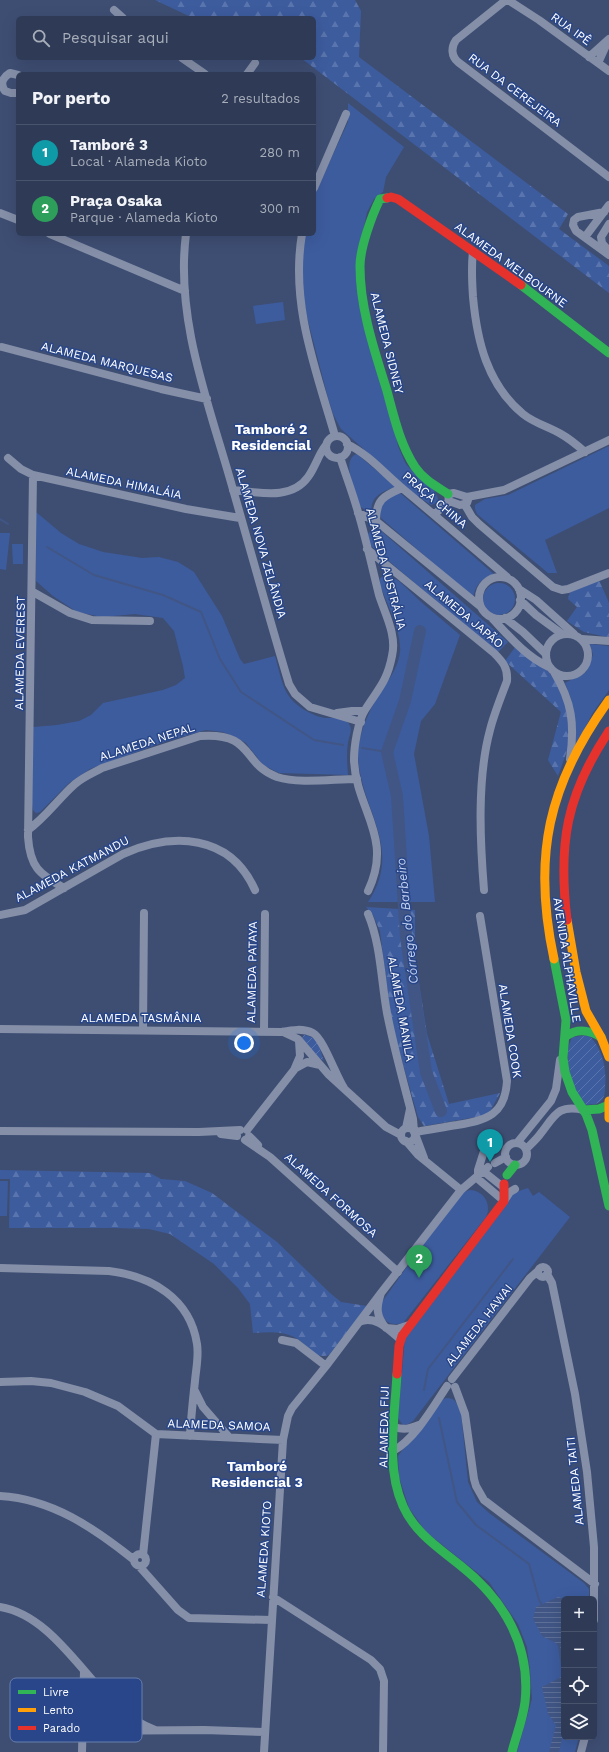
<!DOCTYPE html>
<html lang="pt">
<meta charset="utf-8">
<style>
body{margin:0;font-family:"Work Sans",sans-serif;background:#36415c;color:#f1f3f6}
.controls{position:absolute;right:12px;bottom:12px;display:grid;overflow:hidden;border-radius:6px;box-shadow:0 4px 16px #0002}
.controls button{width:36px;height:36px;display:grid;place-items:center;padding:0;border:0;border-bottom:1px solid #49546c;background:#2e3a56;color:#f1f3f6;font:20px sans-serif}
.you{position:absolute;left:244px;top:1043px;width:14px;height:14px;margin:-10px;border:3px solid #fff;border-radius:50%;background:#1a73e8;box-shadow:0 0 0 6px #1a73e833}
.badge{display:grid;place-items:center;width:26px;height:26px;border-radius:50%;background:#d6ab8b;color:#fff;font-size:13px;font-weight:700}
.pin{position:absolute;translate:-50% -33px;filter:drop-shadow(0 1px 2px #0008)}
.pin::after{content:'';position:absolute;top:21px;width:14px;height:12px;background:inherit;clip-path:polygon(0 0,100% 0,50% 100%)}
.list{margin:0;padding:0;list-style:none}
h2{display:flex;justify-content:space-between;align-items:center;height:52px;margin:0;padding:0 16px;font-size:17px}
h2 small{font-size:13px;font-weight:400;color:#a7adb9}
.list li{display:grid;grid-template-columns:26px 1fr auto;gap:12px;align-items:center;box-sizing:border-box;height:56px;padding:0 16px;border-top:1px solid #49546c}
.list b{display:block;font-size:15px;white-space:nowrap}
.list p{margin:0;font-size:13px;white-space:nowrap;color:#a7adb9}
.list em{font-size:13px;font-style:normal;color:#a7adb9}
.icon{flex:none;width:22px;height:22px;fill:none;stroke:currentColor;stroke-width:2;stroke-linecap:round;stroke-linejoin:round}
.map{position:relative;flex:none;width:609px;height:1752px;overflow:hidden}
.search{position:absolute;background:#2e3a56;box-shadow:0 4px 16px #0002;left:16px;top:16px;width:300px;height:44px;display:flex;align-items:center;gap:10px;box-sizing:border-box;padding:0 14px;border-radius:6px;color:#a7adb9;font-size:15px}
.panel{position:absolute;background:#2e3a56;box-shadow:0 4px 16px #0002;left:16px;top:72px;width:300px;height:164px;border-radius:6px}
.map>svg:first-child{display:block}
.green{fill:#3d5c9e}
.forest{fill:url(#forest-firs)}
.garden{fill:url(#garden-furrows)}
.water{fill:url(#water-rules)}
.lines{fill:none;stroke-linecap:round;stroke-linejoin:round}
.stream{stroke:#415685;stroke-width:2}
.river{stroke:#415685;stroke-width:12}
.street{stroke:#858fa8;stroke-width:8}
.fast{stroke:#30b455;stroke-width:9}
.slow{stroke:#ff9f0a;stroke-width:9}
.jam{stroke:#e5322d;stroke-width:9}
.labels{text-anchor:middle;dominant-baseline:central;stroke-width:3;stroke-linejoin:round;paint-order:stroke}
.street-label{font-size:12px;fill:#fff;stroke:#284689}
.water-label{font-size:13px;font-style:italic;fill:#c2d1f0;stroke:#284689}
.quarter-label{font-size:14px;font-weight:bold;fill:#fff;stroke:#284689}
.key{fill:#284689;stroke:#687eac;stroke-width:1}
.key-label{font-size:11px;fill:#fff}
</style>
<div class="map">
<svg width="609" height="1752" viewBox="0 0 609 1752">
<defs>
<pattern id="forest-firs" width="22" height="20" patternUnits="userSpaceOnUse"><rect width="22" height="20" fill="#3d5c9e"/><path d="M5 1l3.5 6h-7zM16 11l3.5 6h-7z" fill="#5a74ad"/></pattern>
<pattern id="garden-furrows" width="10" height="10" patternUnits="userSpaceOnUse"><rect width="10" height="10" fill="#3d5c9e"/><path d="M-1 1l2-2M0 10L10 0M9 11l2-2" fill="none" stroke="#5a74ad"/></pattern>
<pattern id="water-rules" width="6" height="5" patternUnits="userSpaceOnUse"><rect width="6" height="5" fill="#415685"/><path d="M0 2.5h6" fill="none" stroke="#5e6f97"/></pattern>
</defs>
<rect width="100%" height="100%" fill="#3e4e73"/>
<path class="green" d="M348,103L404,147L386,177L383,192L374,199L367,212L358,256L398,446C401,452 403,459 406,464C416,477 434,483 438,499L436,503L431,505L413,493L341,429L333,414L328,398L306,313C301,287 302,260 304,234H314V196L348,122Z
M283,302L285,320L256,324L253,306Z
M609,446V508L545,540L557,573H548L477,514L475,509V505L485,499L508,495Z
M357,454L396,487C387,489 374,495 372,504C371,507 372,511 372,514L359,506C356,494 340,459 357,454Z
M400,493L495,575C481,577 475,586 473,598L381,518C376,505 390,496 400,493Z
M36,512L61,533L79,544L103,552L142,558L159,557L178,562L194,572L222,616L240,659L244,664L275,656C279,669 282,689 291,699C298,707 310,714 320,717C329,720 346,714 350,726C352,730 350,734 349,738C346,750 347,762 348,775L279,773L263,765L246,743L237,738L223,732L206,730L164,742L90,769L69,783L40,812L36,813L33,810L32,804L33,727L57,725L79,721L91,715L103,703L163,690L176,685L185,678L183,666L174,631L163,618L135,614L102,617L77,612L53,596L36,581Z
M372,530H380L508,642L497,653L370,545L368,534Z
M0,533H10L6,570L0,569Z
M12,544H23V564H13Z
M387,575L399,581L421,602L460,635L435,704L421,721L414,754L429,836L435,902H368C404,848 361,811 358,757C357,740 366,718 374,703C383,687 398,671 400,652C402,632 387,604 380,585V578Z
M483 599a16 16 0 1 1 32 0a16 16 0 1 1-32 0Z
M590,644L609,646V690L592,714L574,751L571,699L565,683L586,672L593,655Z
M0,1181H8L7,1216H0Z
M528,1188L533,1196L539,1192L570,1217L413,1421L408,1424L403,1425L398,1418L405,1337L513,1193Z
M470,1190C484,1191 492,1204 486,1217L403,1323C389,1327 382,1320 379,1306L457,1197L464,1192Z
M446,1398C456,1398 458,1404 461,1413L468,1482L477,1502L489,1513L584,1583L589,1589V1599H564V1737H579L575,1752H517L532,1699L530,1670L527,1647L518,1624L489,1582L426,1532L409,1508L399,1477L398,1456L440,1401Z"/>
<path class="forest" d="M155,0H355L361,11L359,57L568,214L559,229L609,266V293L301,58H314V18H193Z
M599,580L609,603V637H607L584,632L567,621L577,607L568,599L570,592Z
M516,646L549,672L559,687L565,702L570,733L568,748L558,776L548,760L561,712L505,661Z
M366,907L415,910V957L427,1034L449,1104L500,1093L488,1115L424,1126L418,1117L392,1025L380,931L373,915Z
M0,1170L150,1173L161,1179L185,1181L212,1193L277,1242L330,1293L341,1302L367,1306L329,1355C313,1360 308,1344 294,1337C282,1331 267,1332 253,1333L250,1304L238,1288L214,1264L170,1234L149,1229L116,1228H9L10,1179H0Z"/>
<path class="garden" d="M304,1035C320,1037 319,1048 324,1061L318,1057L302,1038Z
M589,1035C602,1049 607,1067 605,1087C605,1091 605,1097 601,1101C597,1105 591,1104 586,1105C583,1102 579,1099 577,1095C570,1083 563,1048 573,1037Z"/>
<path class="water" d="M558,1597L565,1599H564V1656L556,1643L542,1636L533,1619L536,1607Z
M564,1668V1729L559,1752H549L556,1725L548,1714L542,1687L561,1677Z"/>
<g class="lines">
<path class="stream" d="M0,519L8,524
M47,547L94,575L163,595L201,612L220,659L241,692L314,740L343,745
M362,748L387,752
M424,1390L428,1369L513,1259
M439,1418L457,1502L476,1525L529,1564L539,1600L542,1605
M559,1646L563,1673"/>
<path class="river" d="M420,631L405,701L387,752L397,796L406,937L426,1072L441,1111"/>
<path class="street" d="M506,0L456,40C451,47 451,56 458,62L609,177
M508,0L539,20L609,71
M114,10L123,18
M589,57L609,39
M182,58L205,74
M598,63L608,41
M247,74L255,63
M18,75L10,73C2,78 0,84 5,91L11,93H18
M314,188L346,114
M604,212L578,217L574,220L573,225L576,231L609,255
M0,213L18,220
M50,234L185,291
M186,234C175,320 209,404 232,486C251,552 269,618 289,684L295,694L310,707L361,722
M302,234C290,304 316,370 335,436
M585,237L609,205
M608,250L602,243L601,237L609,224
M473,252C471,267 472,282 473,297C477,341 487,384 523,414C534,423 549,427 561,434C570,439 577,445 585,452
M2,347L161,389L207,399
M326 447a11 11 0 1 1 22 0a11 11 0 1 1-22 0Z
M347,444C368,454 384,473 402,488C437,517 472,547 507,577
M340,457C346,476 353,494 358,512C366,539 372,567 379,595C385,614 397,635 392,656C387,682 378,689 365,710C358,721 354,746 354,760C356,810 394,837 368,891
M8,458L21,469L33,475L186,509L240,518
M33,475L28,837C30,867 39,874 64,888
M233,490C258,492 291,501 308,477C316,466 318,455 326,445
M454,493L467,497L468,500L467,503L460,505L449,501L448,494Z
M467,497L504,490L609,440
M465,505L472,517L479,524L553,587L562,590L568,589L609,573
M358,513L376,521L481,607
M435,514L449,501
M376,521C376,500 383,496 402,488
M367,549L494,653C503,662 508,668 507,681C501,697 494,714 490,730C477,778 480,841 484,890
M479 598a21 21 0 1 1 42 0a21 21 0 1 1-42 0Z
M519,589L536,600L574,634
M33,592L70,613L92,620L150,621
M520,600L536,615L562,634
M491,617C508,635 526,657 549,667
M505,618L523,632L546,654
M546 655a21 21 0 1 1 42 0a21 21 0 1 1-42 0Z
M582,639L609,641
M554,672C572,702 575,724 570,759
M337,713L352,711H364
M28,830C46,817 58,799 75,784C83,777 93,773 102,768L200,736C255,732 241,764 277,777C299,784 333,779 357,779
M368,914C381,945 381,980 387,1013C394,1049 404,1084 413,1119L414,1131
M0,915L25,910L123,854C173,832 230,834 255,890
M0,1029L282,1032C292,1030 303,1028 313,1033C323,1038 336,1076 344,1088
M143,1029L144,913
M264,1031L265,914
M283,1032L298,1039L328,1074L386,1127L401,1135
M296,1068L307,1062L320,1065
M406,1128L410,1109
M401 1135a7 7 0 1 1 14 0a7 7 0 1 1-14 0Z
M247,1130L294,1070L300,1056L299,1041
M0,1131L199,1132L240,1130
M414,1132C429,1130 443,1127 457,1125C487,1120 505,1115 507,1081L480,916
M221,1134L237,1136
M415,1134L424,1158
M249,1136L258,1145
M245,1140L270,1157L398,1272
M406,1141L418,1155L461,1190
M517,1143L551,1101L556,1089L560,1060
M505 1154a11 11 0 1 1 22 0a11 11 0 1 1-22 0Z
M485,1148L478,1170V1179L504,1201L510,1192L515,1189
M526,1149C531,1144 537,1139 541,1133C555,1115 558,1104 584,1110
M495,1163L506,1157
M483,1171L503,1187
M538 1272a5 5 0 1 1 10 0a5 5 0 1 1-10 0Z
M0,1268L109,1271C151,1276 190,1298 197,1344C199,1356 196,1369 195,1381C193,1399 191,1417 190,1436
M547,1274L552,1283L575,1394L587,1472L594,1547V1620
M359,1322C375,1314 389,1330 401,1340
M409,1325L397,1329L386,1328C376,1316 376,1308 381,1293L461,1190L488,1167
M282,1340L296,1343L326,1366
M452,1379L530,1278L538,1271
M0,1382L31,1381L51,1383L85,1392L118,1406L156,1434L283,1440
M455,1387L465,1414L474,1479L476,1486L484,1500L595,1584
M195,1391L203,1407L229,1437
M394,1427C404,1430 409,1429 419,1425
M393,1451C415,1439 433,1407 447,1386
M0,1496C52,1499 94,1528 133,1559
M134 1560a6 6 0 1 1 12 0a6 6 0 1 1-12 0Z
M143,1555L156,1434
M139,1566L178,1610L189,1618L271,1620
M273,1597L371,1660L380,1669L384,1681L383,1752
M0,1607C51,1615 84,1678 121,1710C131,1719 143,1725 155,1730
M82,1731L204,1730L265,1732
M82,1752L84,1671
M264,1752L283,1440L288,1416L292,1408L326,1366L381,1293
M581,1752L585,1737"/>
<path class="fast" d="M387,198L380,199C372,215 360,248 360,266C360,309 374,349 387,391C394,417 400,444 415,467C424,480 436,486 448,494
M521,285L609,353
M554,959L566,1020L563,1058L565,1072L572,1092L586,1114L592,1130L609,1206
M566,1036C578,1028 589,1030 601,1037
M584,1110L599,1109L609,1105
M507,1175L515,1165
M397,1374C395,1416 385,1466 403,1506C415,1533 439,1548 461,1566C504,1600 531,1646 525,1702C523,1719 516,1736 512,1752"/>
<path class="slow" d="M567,920L576,972L586,1011L601,1037L609,1057
M554,959C532,857 548,784 609,700
M609,1101V1118"/>
<path class="jam" d="M387,198L391,197L398,199L521,285
M567,920C558,844 566,795 609,731
M397,1374L399,1346L402,1336L504,1201V1184"/>
</g>
<g class="labels">
<g class="street-label">
<text transform="translate(571 29) rotate(36)">RUA IPÊ</text>
<text transform="translate(515 90) rotate(37)">RUA DA CEREJEIRA</text>
<text transform="translate(511 265) rotate(36)">ALAMEDA MELBOURNE</text>
<text transform="translate(387 343) rotate(76)">ALAMEDA SIDNEY</text>
<text transform="translate(107 362) rotate(14)">ALAMEDA MARQUESAS</text>
<text transform="translate(124 483) rotate(12)">ALAMEDA HIMALÁIA</text>
<text transform="translate(435 500) rotate(40)">PRAÇA CHINA</text>
<text transform="translate(261 543) rotate(74)">ALAMEDA NOVA ZELÂNDIA</text>
<text transform="translate(386 569) rotate(75)">ALAMEDA AUSTRÁLIA</text>
<text transform="translate(464 614) rotate(40)">ALAMEDA JAPÃO</text>
<text transform="translate(20 653) rotate(-89)">ALAMEDA EVEREST</text>
<text transform="translate(147 742) rotate(-18)">ALAMEDA NEPAL</text>
<text transform="translate(72 869) rotate(-28)">ALAMEDA KATMANDU</text>
<text transform="translate(567 960) rotate(81)">AVENIDA ALPHAVILLE</text>
<text transform="translate(252 972) rotate(-89)">ALAMEDA PATAYA</text>
<text transform="translate(401 1009) rotate(80)">ALAMEDA MANILA</text>
<text x="141" y="1018">ALAMEDA TASMÂNIA</text>
<text transform="translate(510 1031) rotate(81)">ALAMEDA COOK</text>
<text transform="translate(331 1195) rotate(42)">ALAMEDA FORMOSA</text>
<text transform="translate(479 1325) rotate(-52)">ALAMEDA HAWAI</text>
<text transform="translate(219 1425) rotate(2)">ALAMEDA SAMOA</text>
<text transform="translate(384 1427) rotate(-89)">ALAMEDA FIJI</text>
<text transform="translate(575 1481) rotate(-96)">ALAMEDA TAITI</text>
<text transform="translate(264 1549) rotate(-86)">ALAMEDA KIOTO</text>
</g>
<g class="water-label">
<text transform="translate(407 921) rotate(-96)">Córrego do Barbeiro</text>
</g>
<g class="quarter-label">
<text x="271" y="429">Tamboré 2<tspan x="271" dy="16">Residencial</tspan></text>
<text x="257" y="1466">Tamboré<tspan x="257" dy="16">Residencial 3</tspan></text>
</g>
</g>
<rect x="10" y="1678" width="132" height="64" rx="6" class="key"/>
<rect x="18" y="1690" width="18" height="4" fill="#30b455"/>
<rect x="18" y="1708" width="18" height="4" fill="#ff9f0a"/>
<rect x="18" y="1726" width="18" height="4" fill="#e5322d"/>
<g class="key-label">
<text x="43" y="1696">Livre</text>
<text x="43" y="1714">Lento</text>
<text x="43" y="1732">Parado</text>
</g>
</svg>
<div class="controls">
<button>+</button>
<button>−</button>
<button><svg class="icon" aria-label="locate" viewBox="0 0 24 24"><circle cx="12" cy="12" r="6"/><path d="M12 2v4M12 18v4M2 12h4M18 12h4"/></svg></button>
<button><svg class="icon" aria-label="layers" viewBox="0 0 24 24"><path d="M12 4l9 5-9 5-9-5zM3 14l9 5 9-5"/></svg></button>
</div>
<div class="you"></div>
<div class="pin badge" style="left:490px;top:1162px;background:#0f9aa8">1</div>
<div class="pin badge" style="left:419px;top:1278px;background:#2e9e5b">2</div>
<div class="search"><svg class="icon" aria-label="search" viewBox="0 0 24 24"><circle cx="10" cy="10" r="6"/><path d="M15 15l6 6"/></svg>Pesquisar aqui</div>
<section class="panel">
<h2>Por perto<small>2 resultados</small></h2>
<ul class="list">
<li><span class="badge" style="background:#0f9aa8">1</span><div><b>Tamboré 3</b><p>Local · Alameda Kioto</p></div><em>280 m</em></li>
<li><span class="badge" style="background:#2e9e5b">2</span><div><b>Praça Osaka</b><p>Parque · Alameda Kioto</p></div><em>300 m</em></li>
</ul>
</section>
</div>
